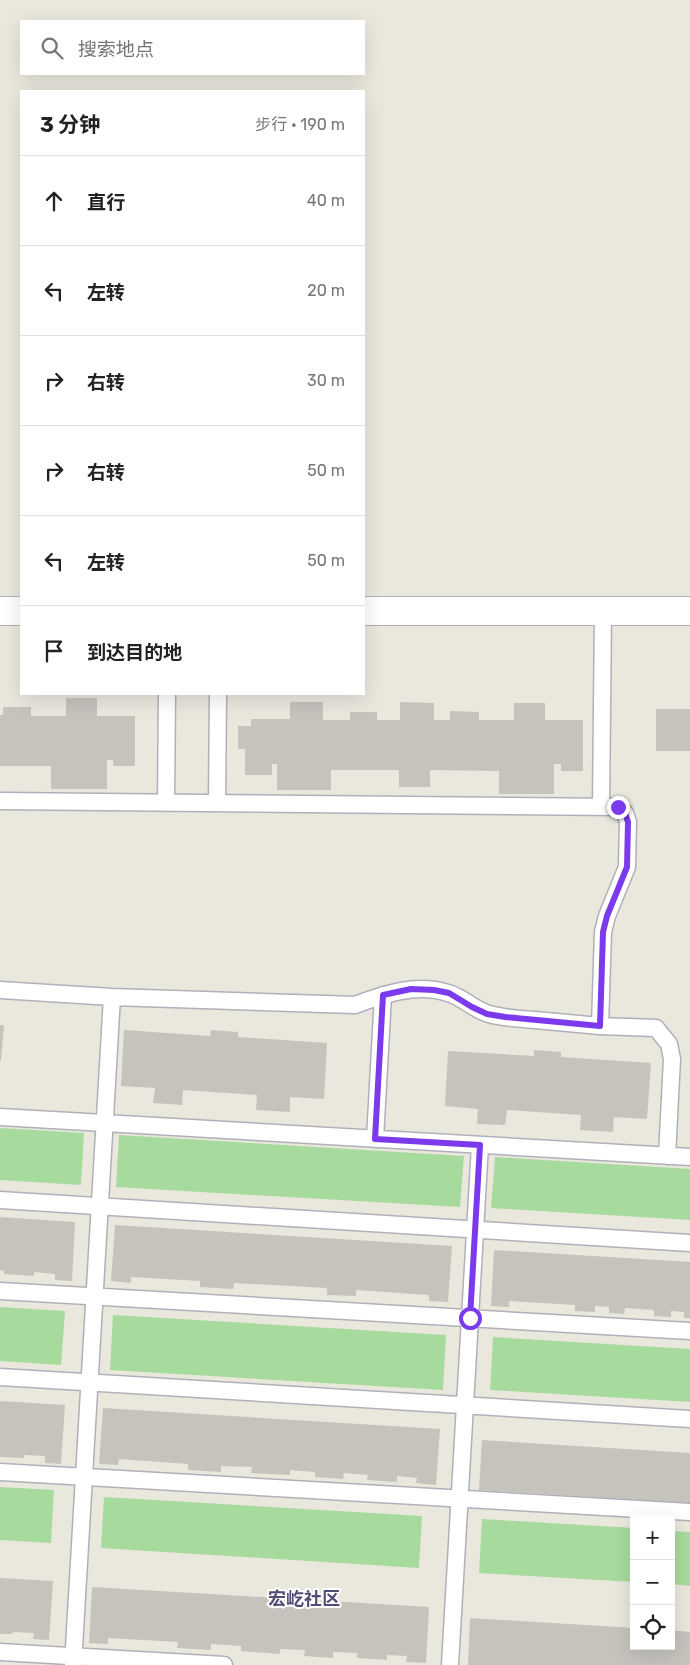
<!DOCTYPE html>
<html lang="zh">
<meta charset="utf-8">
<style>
body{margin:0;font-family:Rubik,"Noto Sans SC",sans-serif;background:#f6f6f6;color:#222}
.controls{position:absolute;right:15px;bottom:15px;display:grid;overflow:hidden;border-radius:0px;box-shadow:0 5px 20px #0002}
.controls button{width:45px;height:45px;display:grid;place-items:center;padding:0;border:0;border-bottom:1px solid #e0e0e0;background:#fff;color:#222;font:25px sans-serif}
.stop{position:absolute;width:15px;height:15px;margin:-11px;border:4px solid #7c3aed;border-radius:50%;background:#fff}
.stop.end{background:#7c3aed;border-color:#fff;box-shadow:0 1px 5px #0008}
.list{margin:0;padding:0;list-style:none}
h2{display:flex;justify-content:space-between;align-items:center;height:65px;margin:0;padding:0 20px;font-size:21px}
h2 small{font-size:16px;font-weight:400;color:#767676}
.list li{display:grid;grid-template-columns:32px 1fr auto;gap:15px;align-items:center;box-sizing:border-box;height:90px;padding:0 20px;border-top:1px solid #e0e0e0}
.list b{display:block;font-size:19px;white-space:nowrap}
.list em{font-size:16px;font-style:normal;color:#767676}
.icon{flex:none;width:28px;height:28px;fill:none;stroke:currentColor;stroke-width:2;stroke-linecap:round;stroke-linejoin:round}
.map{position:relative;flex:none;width:690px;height:1665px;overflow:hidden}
.search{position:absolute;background:#fff;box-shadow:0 5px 20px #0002;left:20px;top:20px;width:345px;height:55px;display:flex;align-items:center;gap:12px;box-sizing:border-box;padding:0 18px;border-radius:0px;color:#767676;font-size:19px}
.panel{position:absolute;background:#fff;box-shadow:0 5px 20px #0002;left:20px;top:90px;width:345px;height:605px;border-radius:0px}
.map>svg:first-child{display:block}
.green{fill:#a7db9e}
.building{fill:#c5c3bc}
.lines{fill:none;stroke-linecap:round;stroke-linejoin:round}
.service-casing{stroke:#b0b0bb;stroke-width:19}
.tertiary-casing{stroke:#b0b0bb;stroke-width:30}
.service{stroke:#fff;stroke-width:16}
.tertiary{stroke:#fff;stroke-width:28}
.route{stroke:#7c3aed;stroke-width:6}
.labels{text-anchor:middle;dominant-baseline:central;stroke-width:4;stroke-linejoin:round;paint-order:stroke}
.quarter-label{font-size:18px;font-weight:bold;fill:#504e75;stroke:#fff}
</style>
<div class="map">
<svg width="690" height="1665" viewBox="0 0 690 1665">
<rect width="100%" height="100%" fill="#eae7dd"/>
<path class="green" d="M0,1128L84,1133L81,1185L0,1180Z
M119,1135L464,1156L460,1207L116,1187Z
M495,1157L690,1169V1220L491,1208Z
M0,1307L65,1311L61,1365L0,1361Z
M113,1315L446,1335L443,1390L110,1370Z
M493,1337L690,1349V1402L490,1390Z
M0,1487L54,1490L51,1543L0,1540Z
M104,1497L422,1516L419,1568L101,1548Z
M482,1519L634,1528V1582L479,1573Z
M671,1531L690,1532V1586L671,1584Z"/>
<path class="building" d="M66,698H97V716H135V766H113V760H107V789H51V766H0V715H3V707H31V716H66Z
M290,702H323V720H350V712H377V720H400V702L434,703V720H450V711L479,712V720H514V703H545V720H583V771H561V764H554V794H499V771L430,770V787H399V770H331V790H277V764H272V775H245V749H238V726H251V719H290Z
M656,709H690V751H656Z
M0,1025H4L1,1061H0Z
M124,1030L210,1036L211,1030L238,1032V1037L327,1043L324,1099L290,1097V1112L256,1110L257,1095L183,1090L182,1105L153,1103L155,1088L121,1086Z
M534,1050L561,1052V1057L651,1063L647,1119L614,1117L613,1132L580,1130L581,1115L507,1110L505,1125L477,1124L478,1109L445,1106L448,1051L534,1056Z
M0,1217L75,1222L72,1281L55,1280V1274L34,1272V1276L4,1274V1271L0,1270Z
M115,1225L452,1246L448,1302L429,1301V1295L356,1290V1296L327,1295V1288L234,1283L233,1289L200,1287V1281L131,1277V1283L111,1281Z
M494,1250L690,1262V1318H684V1312L671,1311V1317L654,1316V1310L625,1308L624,1314L609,1313V1307L595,1306V1312L575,1311V1305L509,1301V1307L491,1306Z
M0,1401L65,1405L61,1464L45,1463V1456L24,1455V1458L0,1457Z
M103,1408L440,1429L436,1485L416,1483L417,1478L397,1476V1482L367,1480L368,1475L344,1473L343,1479L315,1477V1472L290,1470V1475L251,1473L252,1467L221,1466V1472L188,1470V1464L119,1459L118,1465L99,1464Z
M482,1440L690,1453V1503L479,1490Z
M0,1578L53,1581L49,1640L33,1639L34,1633L13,1632L12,1634H0Z
M92,1587L429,1607L426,1663L406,1662L407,1656L387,1655V1660L357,1658V1653L333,1652V1658L304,1656L305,1650L280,1649V1654L241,1651V1646L211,1644V1650L177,1648L178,1642L108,1638V1644L89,1643Z
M470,1618L634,1628V1646H671V1630L690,1632V1665H468Z"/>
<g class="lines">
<g class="service-casing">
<path id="service" d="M0,801L618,807L625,813L628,822L627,867L607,916L603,932L600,1026L656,1028L669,1044L672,1059L667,1156
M166,803L167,694
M217,803L218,694
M601,806L603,611
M0,990L112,997L355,1005C384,994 416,983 448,993C463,997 474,1010 489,1014C504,1018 519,1019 535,1020C556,1022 578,1024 600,1026
M0,1117L690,1157
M375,1139L383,995
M0,1200L690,1243
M0,1291L690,1331
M0,1377L690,1419
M0,1472L690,1512
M0,1652L224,1665
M73,1665L112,997
M450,1665L480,1145"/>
</g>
<g class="tertiary-casing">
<path id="tertiary" d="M0,611H21
M364,611H690"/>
</g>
<use href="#service" class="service"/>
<use href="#tertiary" class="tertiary"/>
</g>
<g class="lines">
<path class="route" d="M470,1318L480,1145L375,1139L383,995L411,989L434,990L449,993L472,1007L487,1014L505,1017L600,1026L603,932L607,916L627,867L628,822L625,813L618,807"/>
</g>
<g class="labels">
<g class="quarter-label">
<text x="304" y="1599">宏屹社区</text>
</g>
</g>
</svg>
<div class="controls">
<button>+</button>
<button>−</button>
<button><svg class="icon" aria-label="locate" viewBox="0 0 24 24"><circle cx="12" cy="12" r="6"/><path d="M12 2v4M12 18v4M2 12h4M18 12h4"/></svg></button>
</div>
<div class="stop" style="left:470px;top:1318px"></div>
<div class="stop end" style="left:618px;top:807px"></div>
<div class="search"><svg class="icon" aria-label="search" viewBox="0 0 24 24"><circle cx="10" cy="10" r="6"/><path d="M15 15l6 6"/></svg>搜索地点</div>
<section class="panel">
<h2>3 分钟<small>步行 · 190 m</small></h2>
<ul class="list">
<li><svg class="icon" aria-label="ahead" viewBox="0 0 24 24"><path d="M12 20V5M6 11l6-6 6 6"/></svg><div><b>直行</b></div><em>40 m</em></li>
<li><svg class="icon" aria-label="left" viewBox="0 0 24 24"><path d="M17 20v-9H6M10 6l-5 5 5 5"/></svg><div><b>左转</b></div><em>20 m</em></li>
<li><svg class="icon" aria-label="right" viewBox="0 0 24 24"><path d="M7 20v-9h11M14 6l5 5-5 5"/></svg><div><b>右转</b></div><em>30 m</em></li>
<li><svg class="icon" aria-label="right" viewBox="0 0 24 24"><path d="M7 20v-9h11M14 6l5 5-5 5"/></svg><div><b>右转</b></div><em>50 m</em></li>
<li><svg class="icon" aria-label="left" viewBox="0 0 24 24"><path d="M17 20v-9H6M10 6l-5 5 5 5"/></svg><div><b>左转</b></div><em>50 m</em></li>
<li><svg class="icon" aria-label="arrive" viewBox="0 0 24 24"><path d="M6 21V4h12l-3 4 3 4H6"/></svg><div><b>到达目的地</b></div></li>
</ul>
</section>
</div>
